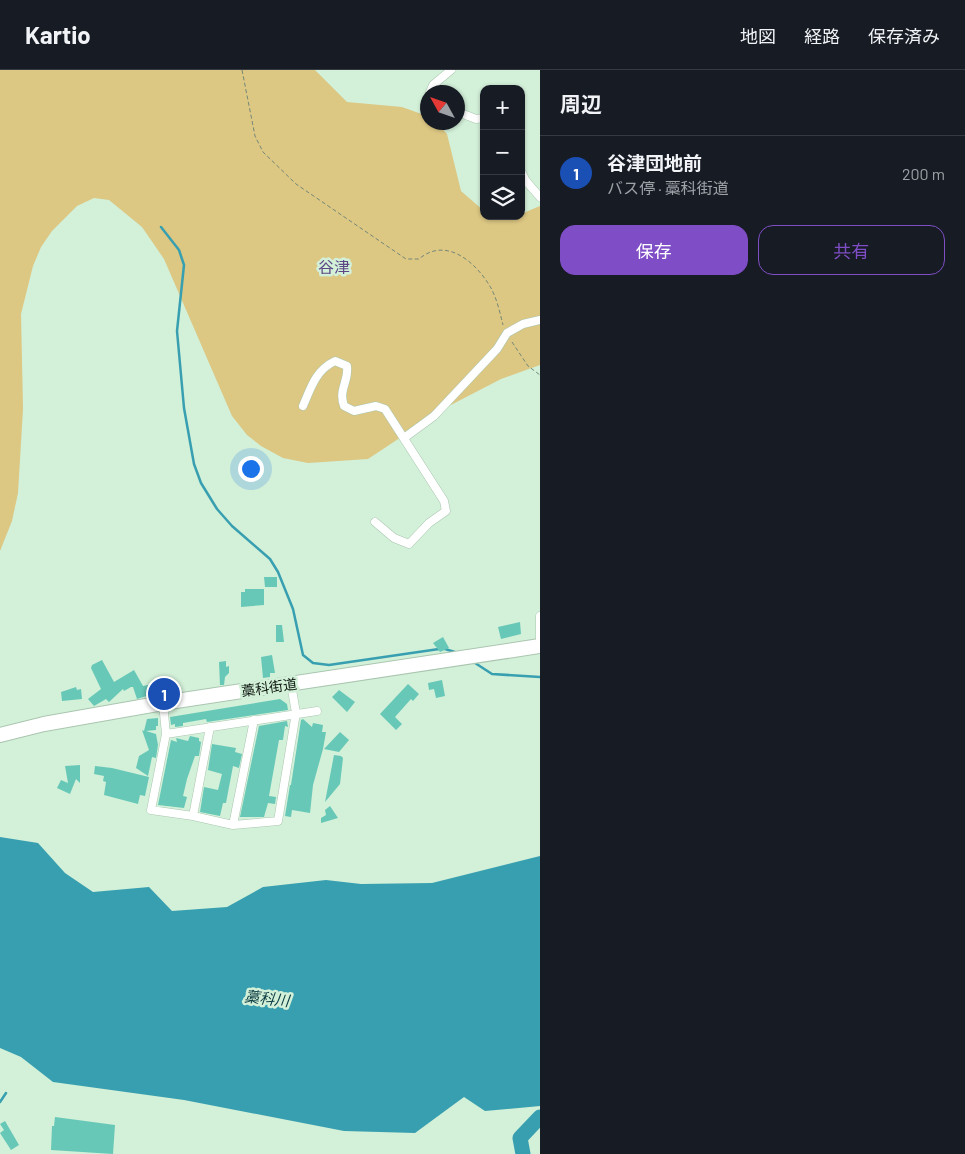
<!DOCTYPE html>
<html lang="ja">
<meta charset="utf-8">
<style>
body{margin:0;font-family:Barlow,"Noto Sans JP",sans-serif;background:#242831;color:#f1f3f6}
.controls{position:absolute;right:15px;top:15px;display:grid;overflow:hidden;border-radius:10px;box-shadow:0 1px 4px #0004}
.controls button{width:45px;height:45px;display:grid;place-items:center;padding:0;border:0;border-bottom:1px solid #363941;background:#171b24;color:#f1f3f6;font:25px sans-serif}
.compass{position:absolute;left:420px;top:15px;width:45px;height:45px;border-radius:50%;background:#171b24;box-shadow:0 1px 4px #0004;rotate:310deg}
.you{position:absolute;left:250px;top:398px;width:18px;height:18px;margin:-12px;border:4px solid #fff;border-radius:50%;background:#1a73e8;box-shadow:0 0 0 8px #1a73e833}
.badge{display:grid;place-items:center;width:32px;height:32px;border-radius:50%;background:#7f4ec6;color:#fff;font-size:16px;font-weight:700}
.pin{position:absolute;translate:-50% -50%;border:2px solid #fff;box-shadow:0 1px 5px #0006}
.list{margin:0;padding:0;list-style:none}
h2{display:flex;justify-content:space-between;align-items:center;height:65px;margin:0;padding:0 20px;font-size:21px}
h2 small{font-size:16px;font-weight:400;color:#9ea1a6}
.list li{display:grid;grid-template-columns:32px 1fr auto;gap:15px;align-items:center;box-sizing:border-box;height:75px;padding:0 20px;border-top:1px solid #363941}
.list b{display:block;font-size:19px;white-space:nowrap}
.list p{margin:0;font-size:16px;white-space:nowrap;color:#9ea1a6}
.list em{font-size:16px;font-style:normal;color:#9ea1a6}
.actions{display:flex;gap:10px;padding:15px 20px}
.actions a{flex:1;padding:11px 0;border:1px solid #7f4ec6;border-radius:15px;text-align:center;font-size:18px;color:#7f4ec6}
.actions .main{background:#7f4ec6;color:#fff}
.icon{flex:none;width:28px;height:28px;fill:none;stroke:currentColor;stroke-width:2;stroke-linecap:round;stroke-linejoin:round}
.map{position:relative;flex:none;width:540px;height:1084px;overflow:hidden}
header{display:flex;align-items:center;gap:30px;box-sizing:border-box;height:70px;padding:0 25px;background:#171b24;border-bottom:1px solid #363941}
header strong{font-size:24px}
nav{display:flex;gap:28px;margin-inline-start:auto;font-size:18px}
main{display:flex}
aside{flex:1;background:#171b24}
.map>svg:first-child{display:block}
.green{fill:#dcc783}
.water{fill:#389fb0}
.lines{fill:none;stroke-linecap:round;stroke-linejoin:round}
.stream{stroke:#389fb0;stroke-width:2.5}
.river{stroke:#389fb0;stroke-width:15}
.building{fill:#67c8b7}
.street-casing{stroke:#aac6b0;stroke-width:9}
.highway-casing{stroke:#aac6b0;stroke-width:16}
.path{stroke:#748778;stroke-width:1;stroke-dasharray:4 2.5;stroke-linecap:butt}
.street{stroke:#fff;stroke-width:8}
.highway{stroke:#fff;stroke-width:14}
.labels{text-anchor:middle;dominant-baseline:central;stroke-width:5;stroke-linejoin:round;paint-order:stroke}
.street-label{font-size:14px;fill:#111b13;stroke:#d3f0d9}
.water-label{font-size:15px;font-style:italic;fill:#093a41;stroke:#d3f0d9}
.quarter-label{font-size:16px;fill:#5d4785;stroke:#d3f0d9}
</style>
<header>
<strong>Kartio</strong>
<nav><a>地図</a><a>経路</a><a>保存済み</a></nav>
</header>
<main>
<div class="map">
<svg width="540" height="1084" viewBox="0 0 540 1084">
<rect width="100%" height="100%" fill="#d3f0d9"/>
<path class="green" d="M0,0H315L347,32L402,37L427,46L428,52L437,53L447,64L461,121L484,141V146H521V144L540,136V295L501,309L445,338L368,389L308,393L283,388L261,376L247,365L232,346L164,189L142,157L109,130L94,128L77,136L52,161L41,177L33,196L21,244L23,339L18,423L12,451L0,481Z"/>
<path class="water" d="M0,767L38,773L65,803L93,822L149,817L172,841L227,837L263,817L326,810L361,814L432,813L540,786V1036L485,1041L464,1027L415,1063L344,1061L184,1030L53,1012L21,987L0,978Z"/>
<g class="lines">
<path class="stream" d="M161,157L179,180L184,195L177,261L184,338L194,394L201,413L217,439L232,456L270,489L278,502L293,539L303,585L313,593L329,595L439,579
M445,579L458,583
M472,591L492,604L540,607
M0,1032L6,1023"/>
<path class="river" d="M523,1084L520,1068L540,1047"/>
</g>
<path class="building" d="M264,507H277V517H265Z
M245,519H264V535L241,537V522H245Z
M520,552L521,564L501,569L498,557Z
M276,555H282L284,572H276Z
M443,567L449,578L440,582L433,573Z
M272,585L275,603H270V607L263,608L261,587Z
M102,590L114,612L134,600L143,616L148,615L150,625L137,629L133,617H131L124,621L123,619L109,632L106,629L94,636L88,629L101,619L91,598L92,595Z
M226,591V597L229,596V603L225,607L224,615H220L219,592Z
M442,610L445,626L436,628L434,619L429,620L428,613Z
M408,614L419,624L413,631L411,629L395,647L402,654L396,660L380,644Z
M76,617L77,620L81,619L82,629L62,631L61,622Z
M339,620L355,632L347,642L332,627Z
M280,629L287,634L288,640L207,652L206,649L183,653V656L175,657V654L171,655L170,647Z
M158,648V656H156V660L146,661L156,664L158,675L156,688L152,687L148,706L136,698L139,686L149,680L142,660L144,661L147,649Z
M303,649L312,657L313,653L323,655L322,662H326L323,679L313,715L310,743L292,740L291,747L285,746L290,715H291L301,650Z
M287,651L288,657L285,656L283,670H279L269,726L276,727L275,734L268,733L264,747H240L259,656Z
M340,662L349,670L339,682L324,679Z
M190,666L199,668V671L201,672L199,686H195L187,709L183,726L187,727L184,738L158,735L171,670L177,672L176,668L188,671Z
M212,674L236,678L235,682L242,684L239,698L233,696L226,733H223L220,746L200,742L204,717L218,720L222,704L208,700Z
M334,685L341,686L343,688L340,714L325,732Z
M80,695V713L76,709L70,724L57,718L61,710L68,713L65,696Z
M95,696L112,698L149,707L145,726L140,725L138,734L104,725L106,712L103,711L104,706L94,704Z
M330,736L338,748L321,753V748L326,745L325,740Z
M55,1047L115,1055L113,1084L51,1080L52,1056H54Z
M5,1051L19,1075L11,1080L0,1063L4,1060L0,1054Z"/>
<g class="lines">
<g class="street-casing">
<path id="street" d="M430,22L433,15L451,0
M458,42L476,49L484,48
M521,101L526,111L540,127
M303,336C311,317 316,300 335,291L347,296C349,312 338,319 344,336L354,341L376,336L385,339L444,431L446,441L429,453L409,474L394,468L375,452
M404,368L434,346L497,279L507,263L523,254L540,250
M540,546V571
M163,633L166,664L151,740L193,746L233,755L278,751L296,643L291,614
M166,664L317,641
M193,746L210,657
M233,755L254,650"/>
</g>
<g class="highway-casing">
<path id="highway" d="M0,665L44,654L163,633L540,576"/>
</g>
<path class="path" d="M242,0L255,66L263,82L296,114L406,189H419C446,166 476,192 491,218C497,229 500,243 503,255
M512,272L528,296L540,305"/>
<use href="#street" class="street"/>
<use href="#highway" class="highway"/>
</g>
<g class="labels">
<g class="street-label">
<text transform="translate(269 617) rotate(-8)">藁科街道</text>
</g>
<g class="water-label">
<text transform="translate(267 928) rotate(6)">藁科川</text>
</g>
<g class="quarter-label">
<text x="334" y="196">谷津</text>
</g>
</g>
</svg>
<div class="controls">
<button>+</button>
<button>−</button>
<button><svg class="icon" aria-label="layers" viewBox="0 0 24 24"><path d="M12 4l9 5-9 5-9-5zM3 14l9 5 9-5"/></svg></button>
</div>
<svg class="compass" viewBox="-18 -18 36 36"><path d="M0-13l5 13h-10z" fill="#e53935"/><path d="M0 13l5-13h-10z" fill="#9ea1a6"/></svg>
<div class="you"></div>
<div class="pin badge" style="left:164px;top:624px;background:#1a4fb4">1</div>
</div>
<aside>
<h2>周辺<small></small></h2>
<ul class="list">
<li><span class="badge" style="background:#1a4fb4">1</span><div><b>谷津団地前</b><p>バス停 · 藁科街道</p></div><em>200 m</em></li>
</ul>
<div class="actions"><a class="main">保存</a><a>共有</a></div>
</aside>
</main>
